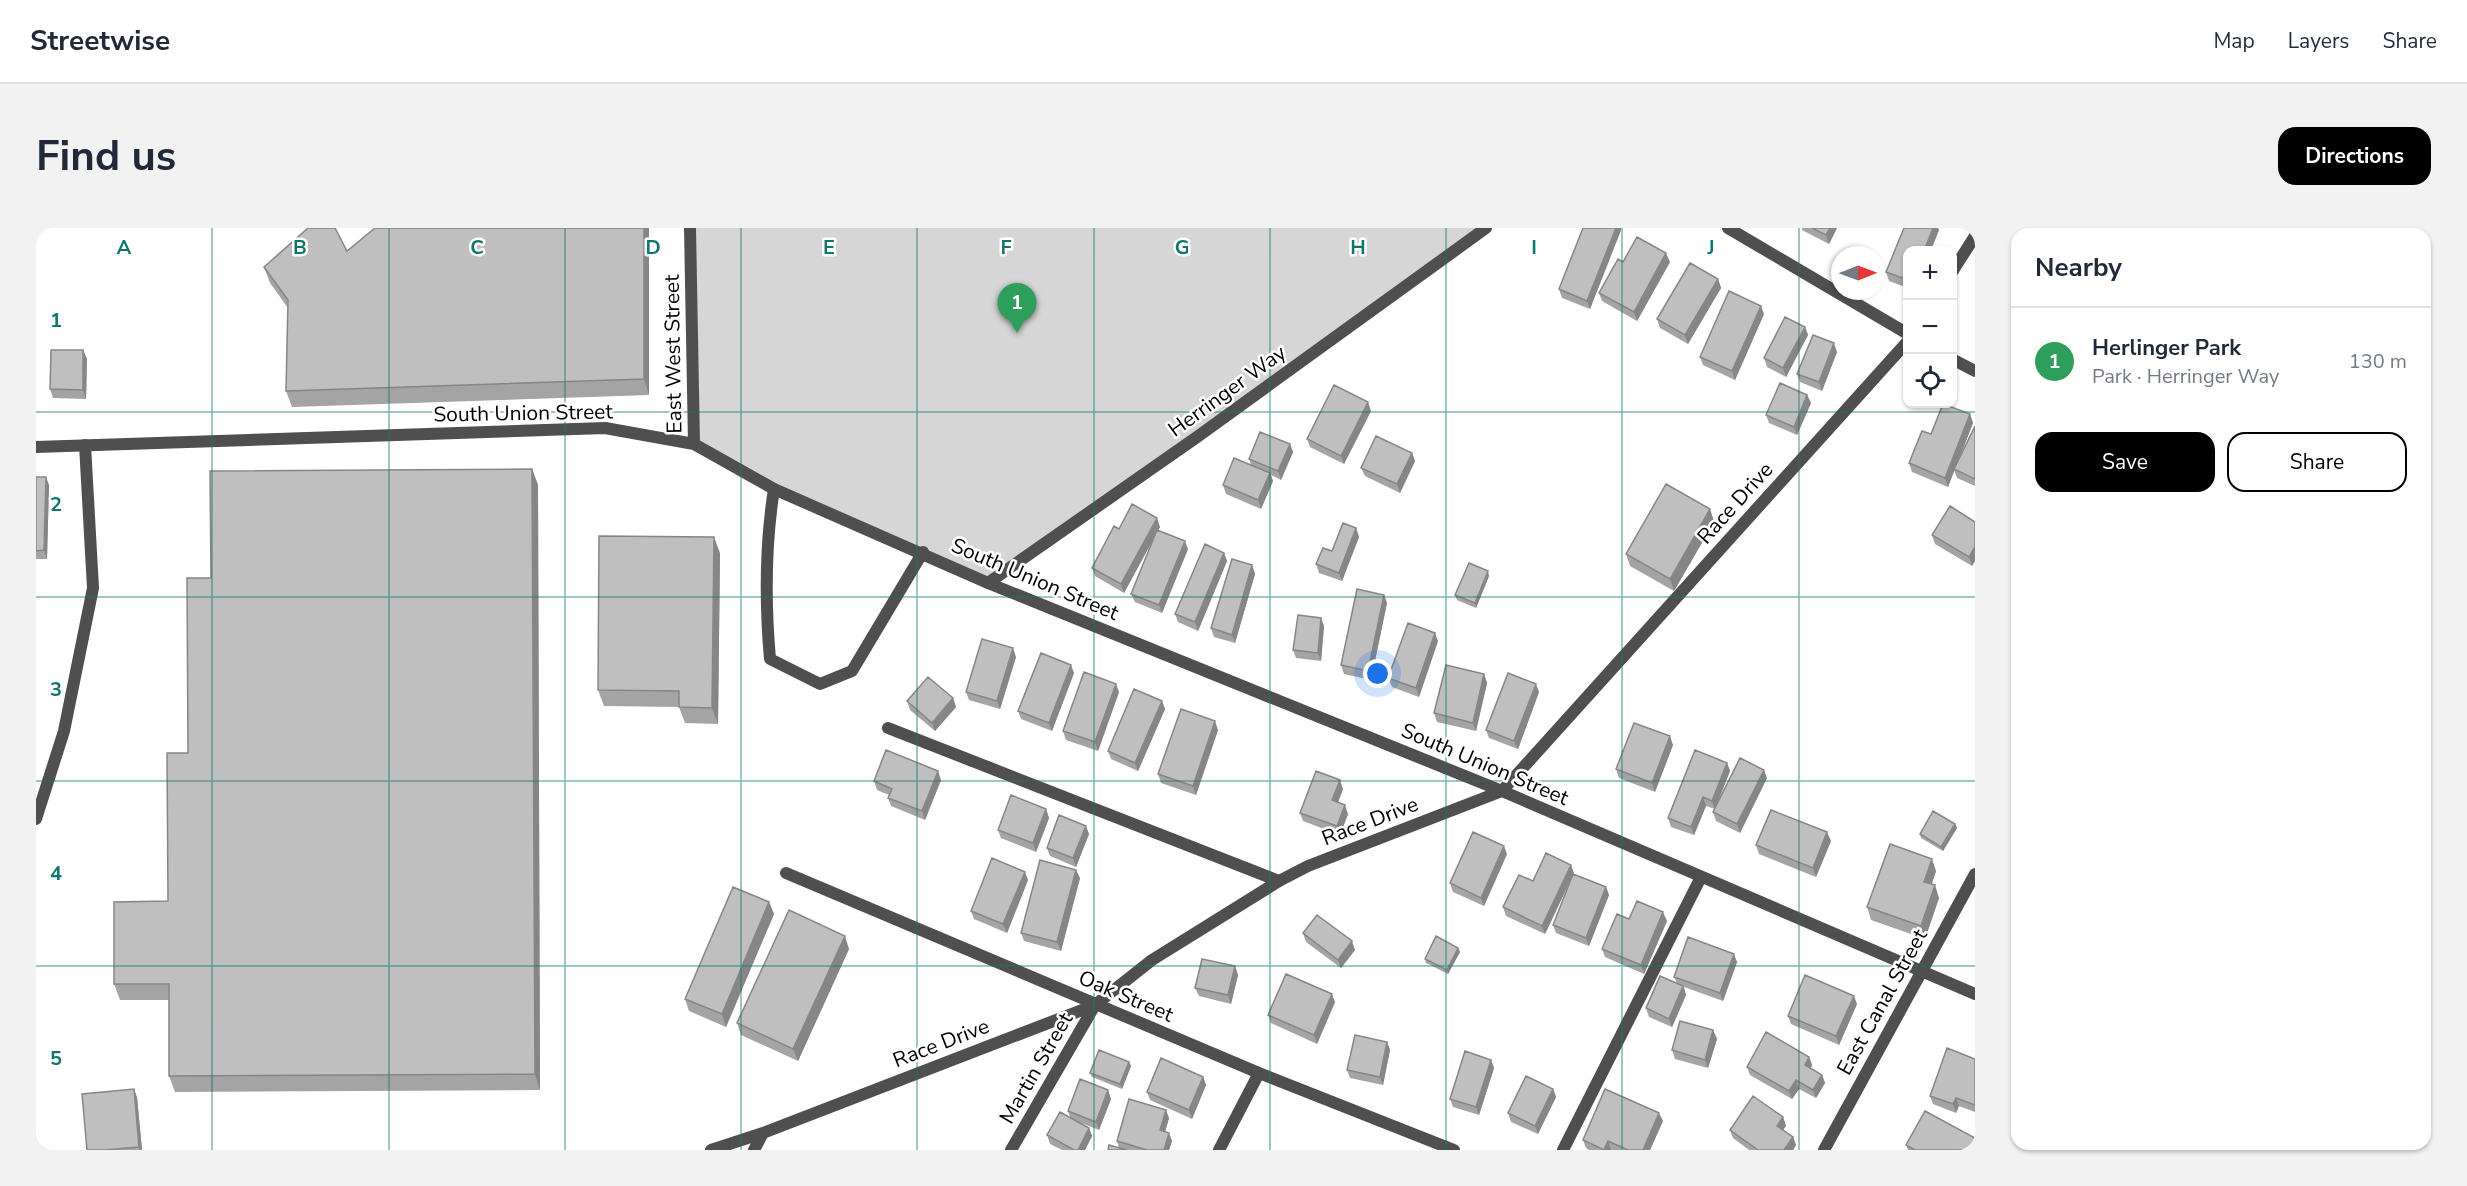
<!DOCTYPE html>
<meta charset="utf-8">
<style>
body{margin:0;font-family:"Nunito Sans",sans-serif;background:#f2f2f3;color:#1f2937}
.controls{position:absolute;right:18px;top:18px;display:grid;overflow:hidden;border-radius:12px;box-shadow:0 2px 4px #0004}
.controls button{width:54px;height:54px;display:grid;place-items:center;padding:0;border:0;border-bottom:2px solid #e0e1e3;background:#fff;color:#1f2937;font:30px sans-serif}
.compass{position:absolute;left:1795px;top:18px;width:54px;height:54px;border-radius:50%;background:#fff;box-shadow:0 2px 4px #0004;rotate:89deg}
.you{position:absolute;left:1342px;top:446px;width:21px;height:21px;margin:-15px;border:4px solid #fff;border-radius:50%;background:#1a73e8;box-shadow:0 0 0 9px #1a73e833}
.badge{display:grid;place-items:center;width:39px;height:39px;border-radius:50%;background:#000;color:#fff;font-size:20px;font-weight:700}
.pin{position:absolute;translate:-50% -50px;filter:drop-shadow(0 2px 3px #0008)}
.pin::after{content:'';position:absolute;top:32px;width:21px;height:18px;background:inherit;clip-path:polygon(0 0,100% 0,50% 100%)}
.list{margin:0;padding:0;list-style:none}
h2{display:flex;justify-content:space-between;align-items:center;height:78px;margin:0;padding:0 24px;font-size:26px}
h2 small{font-size:20px;font-weight:400;color:#747a83}
.list li{display:grid;grid-template-columns:39px 1fr auto;gap:18px;align-items:center;box-sizing:border-box;height:108px;padding:0 24px;border-top:2px solid #e0e1e3}
.list b{display:block;font-size:22px;white-space:nowrap}
.list p{margin:0;font-size:20px;white-space:nowrap;color:#747a83}
.list em{font-size:20px;font-style:normal;color:#747a83}
.actions{display:flex;gap:12px;padding:18px 24px}
.actions a{flex:1;padding:14px 0;border:2px solid #000;border-radius:18px;text-align:center;font-size:21px;color:#000}
.actions .main{background:#000;color:#fff}
.icon{flex:none;width:33px;height:33px;fill:none;stroke:currentColor;stroke-width:2;stroke-linecap:round;stroke-linejoin:round}
.map{position:relative;flex:none;width:1939px;height:922px;overflow:hidden;border-radius:18px}
header{display:flex;align-items:center;gap:36px;box-sizing:border-box;height:84px;padding:0 30px;background:#fff;border-bottom:2px solid #e0e1e3}
header strong{font-size:28px}
nav{display:flex;gap:33px;margin-inline-start:auto;font-size:21px}
.intro{display:flex;align-items:center;justify-content:space-between;box-sizing:border-box;height:144px;padding:0 36px}
h1{margin:0;font-size:42px}
.button{padding:15px 27px;border-radius:18px;background:#000;color:#fff;font-size:21px;font-weight:700}
main{display:flex;gap:36px;padding:0 36px}
aside{flex:1;background:#fff;border-radius:18px;box-shadow:0 2px 4px #0004}
.map>svg:first-child{display:block}
.green{fill:#d6d6d6}
.lines{fill:none;stroke-linecap:round;stroke-linejoin:round}
.service{stroke:#4f4f4f;stroke-width:12}
.minor{stroke:#4f4f4f;stroke-width:12}
.wall{fill:#a4a4a4}
.shaded-wall{fill:#868686}
.building{fill:#bfbfbf;stroke:#868686;stroke-width:1.5}
.grid{fill:none;stroke:#0f766e;stroke-width:1.5;stroke-opacity:0.55}
.labels{text-anchor:middle;dominant-baseline:central;stroke-width:5;stroke-linejoin:round;paint-order:stroke}
.street-label{font-size:21px;fill:#000;stroke:#fff}
.grid-label{font-size:20px;text-anchor:middle;font-weight:bold;fill:#0f766e;stroke:#fff;stroke-width:5;stroke-linejoin:round;paint-order:stroke}
</style>
<header>
<strong>Streetwise</strong>
<nav><a>Map</a><a>Layers</a><a>Share</a></nav>
</header>
<div class="intro"><h1>Find us</h1><a class="button">Directions</a></div>
<main>
<div class="map">
<svg width="1939" height="922" viewBox="0 0 1939 922">
<rect width="100%" height="100%" fill="#fff"/>
<path class="green" d="M654,0H1450L952,355L738,261L658,216Z"/>
<g class="lines">
<path class="service" d="M738,261C729,318 729,374 734,431L784,456L816,443L887,324
M852,500L1243,653
M0,591L28,503L57,360L49,217
M1527,922L1665,649"/>
<path class="minor" d="M654,0L658,216
M1692,0L1872,106
M1916,44L1939,8
M1916,131L1939,143
M0,219L569,200L658,216L738,261L952,355L1466,563L1939,766
M952,355L1161,209L1450,0
M750,645L1223,845L1418,922
M675,922L727,905L1059,777L1116,732L1243,653L1272,638L1466,563L1872,113
M718,922L727,905
M975,922L1059,777
M1183,922L1223,845
M1788,922L1939,646"/>
</g>
<path class="wall" d="M613,0V167L256,179L250,163L252,80L234,55L228,39L311,23Z
M1766,0H1801L1793,16L1766,2Z
M1868,0H1902L1903,2L1895,22H1872V60L1853,53L1850,44Z
M1585,2L1554,81L1526,70L1523,61Z
M1587,34H1634L1601,93L1566,73L1563,65Z
M1682,51L1685,60L1652,116L1624,100L1621,91Z
M1728,86L1699,152L1667,137L1664,129Z
M1769,99L1772,107L1750,149L1731,139L1728,130Z
M47,122L51,131L50,171L17,170L14,161Z
M1801,124L1786,163L1764,154L1761,146Z
M1771,167L1775,175L1761,207L1733,195L1730,187Z
M1335,183L1308,236L1274,219L1271,211Z
M1934,186L1937,195L1923,231L1939,198V258L1921,250L1918,242L1912,259L1876,244L1873,235L1895,206Z
M1254,216L1257,224L1245,252L1235,247L1237,253L1225,281L1190,266L1187,257L1215,237L1213,231Z
M1376,225L1379,233L1364,265L1329,248L1325,240Z
M496,241L502,257L504,862L139,864L133,848V772H84L78,756L132,673L175,350Z
M0,249L13,257L11,331H0Z
M1674,281L1678,294L1638,363L1594,338L1590,326Z
M1939,294V333L1936,338L1899,316L1896,307Z
M1124,299L1122,302L1152,321L1126,385L1099,374L1095,366L1115,315L1088,365L1059,348L1056,340L1083,301Z
M1320,300L1323,309L1306,353L1283,345L1280,336L1296,323Z
M684,325L682,496L649,495L643,479L568,478L562,462Z
M1188,325L1191,333L1162,403L1142,394L1139,386Z
M1216,337L1219,346L1199,415L1178,409L1175,400Z
M1453,348L1440,380L1421,372L1419,367Z
M1348,367L1351,375L1335,452L1308,446L1305,437Z
M1288,398L1285,433L1260,430L1257,422Z
M1402,413L1383,469L1356,459L1352,450Z
M980,429L964,481L933,472L930,464Z
M1038,445L1016,503L985,491L982,483Z
M1448,446L1451,455L1440,503L1401,494L1398,485Z
M1083,464L1062,523L1030,512L1027,503Z
M1503,464L1482,521L1453,510L1450,502Z
M917,470L920,479L899,503L874,482L871,473Z
M1126,473L1129,481L1102,543L1075,531L1072,523Z
M1182,502L1160,567L1125,555L1122,546Z
M1637,517L1619,564L1583,550L1580,541Z
M1691,535L1694,543L1681,576L1731,550L1704,605L1680,593L1677,584L1679,581L1670,578L1658,607L1635,599L1632,590Z
M905,552L889,592L855,578L852,570L853,567L841,562L838,553Z
M1307,561L1302,575L1312,586L1304,607L1267,593L1264,585Z
M1010,581L1013,590L1000,624L965,610L962,602Z
M1919,596L1921,600L1907,623L1885,610L1884,606Z
M1053,606L1040,639L1014,628L1011,620Z
M1795,613L1780,649L1723,626L1720,617Z
M1471,626L1448,678L1417,664L1414,655Z
M1535,637L1537,646L1570,659L1573,667L1553,718L1520,705L1517,697L1535,651L1509,706L1470,688L1467,679L1497,653Z
M1900,643L1896,656L1903,670L1889,711L1835,692L1831,679Z
M1044,650L1025,723L988,713L985,705Z
M992,652L971,705L938,691L935,683Z
M733,674L738,686L690,799L653,783L649,771Z
M1593,691L1631,693L1608,746L1569,729L1566,721Z
M1267,705L1319,722L1305,740L1270,714Z
M1422,720L1424,724L1412,746L1390,735L1389,731Z
M813,721L762,833L705,807L701,795Z
M1701,734L1687,773L1648,759L1650,767L1636,799L1613,789L1610,780L1641,755L1638,749Z
M1199,738L1202,747L1195,776L1163,768L1159,760Z
M1299,774L1281,816L1235,795L1232,787Z
M1821,776L1803,817L1755,796L1752,788Z
M1677,802L1681,811L1672,840L1639,831L1636,822Z
M1351,814L1354,822L1347,857L1314,850L1311,842Z
M1773,829L1776,837L1775,840L1786,847L1789,855L1780,870L1763,861L1756,871L1714,847L1711,839Z
M1939,831V884L1923,878L1920,885L1897,876L1894,868Z
M1455,832L1458,840L1443,887L1417,879L1414,871Z
M1093,834L1095,838L1086,861L1056,849L1054,845Z
M1167,849L1170,857L1156,891L1114,872L1111,864Z
M1517,861L1520,869L1502,906L1475,894L1472,885Z
M101,869L106,922H51Z
M1075,871L1063,902L1045,895L1053,900L1056,908L1049,922H1026L1014,916L1011,907L1034,889L1032,883Z
M1747,889L1750,898L1747,902L1757,909L1760,917L1757,922H1713L1697,910L1694,902Z
M1133,890L1129,904L1136,913L1133,922H1072L1083,920L1081,913Z
M1627,893L1614,922H1553L1550,920L1547,912Z
M1870,917L1939,922H1872Z"/>
<path class="shaded-wall" d="M608,0H613V167L608,151Z
M1580,0H1585V2L1554,81L1551,73Z
M1794,0H1801L1793,16L1790,7Z
M1897,0H1902L1903,2L1895,22H1892L1890,18Z
M1630,25L1634,34L1601,93L1598,84Z
M1682,51L1685,60L1652,116L1649,107Z
M1725,78L1728,86L1699,152L1696,143Z
M1769,99L1772,107L1750,149L1747,140Z
M1798,115L1801,124L1786,163L1783,154Z
M47,122L51,131L50,171L47,162Z
M1771,167L1775,175L1761,207L1758,199Z
M1332,174L1335,183L1308,236L1305,228Z
M1934,186L1937,195L1912,259L1909,250Z
M1254,216L1257,224L1245,252L1242,243Z
M1376,225L1379,233L1364,265L1361,256Z
M496,241L502,257L504,862L499,846Z
M1234,245L1237,253L1225,281L1222,272Z
M10,249L13,257L11,331L8,322Z
M1674,281L1678,294L1638,363L1634,351Z
M1121,290L1124,299L1088,365L1085,356Z
M1320,300L1323,309L1306,353L1303,345Z
M678,309L684,325L682,496L676,480Z
M1149,313L1152,321L1126,385L1123,377Z
M1939,319V333L1936,338L1933,329Z
M1188,325L1191,333L1162,403L1159,394Z
M1216,337L1219,346L1199,415L1196,407Z
M1452,343L1453,348L1440,380L1439,375Z
M1348,367L1351,375L1335,452L1332,443Z
M1285,390L1288,398L1285,433L1282,425Z
M1399,405L1402,413L1383,469L1380,460Z
M977,420L980,429L964,481L961,473Z
M1035,437L1038,445L1016,503L1013,495Z
M1448,446L1451,455L1440,503L1437,495Z
M1080,456L1083,464L1062,523L1059,514Z
M1500,456L1503,464L1482,521L1478,513Z
M917,470L920,479L899,503L896,495Z
M1126,473L1129,481L1102,543L1099,535Z
M1179,493L1182,502L1160,567L1157,558Z
M1634,508L1637,517L1619,564L1616,555Z
M1691,535L1694,543L1679,581L1676,573Z
M1728,542L1731,550L1704,605L1701,596Z
M902,543L905,552L889,592L886,583Z
M1304,552L1307,561L1299,581L1296,572Z
M1667,569L1670,578L1658,607L1655,599Z
M1309,577L1312,586L1304,607L1301,598Z
M1010,581L1013,590L1000,624L997,615Z
M1919,596L1921,600L1907,623L1905,619Z
M1050,598L1053,606L1040,639L1037,630Z
M1791,604L1795,613L1780,649L1777,640Z
M1468,618L1471,626L1448,678L1445,670Z
M1896,631L1900,643L1892,666L1888,654Z
M1535,637L1538,645L1509,706L1506,698Z
M1040,642L1044,650L1025,723L1021,714Z
M989,644L992,652L971,705L967,696Z
M1899,657L1903,670L1889,711L1885,698Z
M1570,659L1573,667L1553,718L1550,710Z
M733,674L738,686L690,799L686,786Z
M1627,684L1631,693L1608,746L1605,737Z
M809,708L813,721L762,833L757,821Z
M1316,713L1319,722L1305,740L1302,732Z
M1422,720L1424,724L1412,746L1411,742Z
M1698,726L1701,734L1687,773L1684,765Z
M1199,738L1202,747L1195,776L1192,767Z
M1647,758L1650,767L1636,799L1633,791Z
M1296,766L1299,774L1281,816L1278,807Z
M1818,768L1821,776L1803,817L1800,808Z
M1677,802L1681,811L1672,840L1669,832Z
M1351,814L1354,822L1347,857L1344,849Z
M1773,829L1776,837L1772,846L1769,837Z
M1455,832L1458,840L1443,887L1440,879Z
M1093,834L1095,838L1086,861L1084,856Z
M1786,847L1789,855L1780,870L1777,862Z
M1167,849L1170,857L1156,891L1153,882Z
M1760,852L1763,861L1756,871L1753,863Z
M98,861L101,869L106,922H104L103,919Z
M1517,861L1520,869L1502,906L1499,898Z
M1072,862L1075,871L1063,902L1060,894Z
M1920,870L1923,878L1920,885L1917,876Z
M1130,882L1133,890L1127,911L1124,902Z
M1623,885L1627,893L1614,922H1607Z
M1747,889L1750,898L1744,906L1741,898Z
M1053,900L1056,908L1049,922H1042Z
M1133,905L1136,913L1133,922H1128Z
M1757,909L1760,917L1757,922H1748Z
M1572,913L1575,922H1568Z"/>
<path class="building" d="M272,0H299L311,23L339,0H608V151L250,163L252,72L228,39Z
M1547,0H1580L1551,73L1523,61Z
M1776,0H1794L1790,7Z
M1868,0H1897L1890,18L1894,19L1893,22H1872V52L1850,44Z
M1601,9L1630,25L1598,84L1563,65L1582,31L1587,34Z
M1654,35L1682,51L1649,107L1621,91Z
M1693,63L1725,78L1696,143L1664,129Z
M1749,89L1769,99L1747,140L1728,130Z
M1777,107L1798,115L1783,154L1761,146Z
M15,122H47V162L14,161Z
M1744,155L1771,167L1758,199L1730,187Z
M1298,157L1332,174L1305,228L1271,211Z
M1907,176L1934,186L1909,250L1873,235L1886,203L1895,206Z
M1939,198V251L1918,241Z
M1224,204L1254,216L1242,243L1213,231Z
M1340,208L1376,225L1361,256L1325,240Z
M1198,230L1234,245L1222,272L1187,257Z
M496,241L499,846L133,848V756H78V674L132,673L131,525H152L151,350H175L174,243Z
M0,249H10L8,322L0,323Z
M1630,256L1674,281L1634,351L1590,326Z
M1096,276L1121,290L1085,356L1056,340L1078,298L1083,301Z
M1914,278L1939,294V319L1933,329L1896,307Z
M1307,295L1320,300L1303,345L1280,336L1287,320L1296,323Z
M1121,302L1149,313L1123,377L1095,366Z
M563,308L678,309L676,480L643,479V463L562,462Z
M1169,316L1188,325L1159,394L1139,386Z
M1196,331L1216,337L1196,407L1175,400Z
M1433,335L1452,343L1439,375L1419,367Z
M1321,361L1348,367L1332,443L1305,437Z
M1262,387L1285,390L1282,425L1257,422Z
M1372,395L1399,405L1380,460L1352,450Z
M946,411L977,420L961,473L930,464Z
M1005,425L1035,437L1013,495L982,483Z
M1410,437L1448,446L1437,495L1398,485Z
M1048,444L1080,456L1059,514L1027,503Z
M1472,445L1500,456L1478,513L1450,502Z
M892,449L917,470L896,495L871,473Z
M1098,461L1126,473L1099,535L1072,523Z
M1145,481L1179,493L1157,558L1122,546Z
M1598,495L1634,508L1616,555L1580,541Z
M850,522L902,543L886,583L852,570L856,561L838,553Z
M1659,522L1691,535L1676,573L1667,569L1655,599L1632,590Z
M1704,530L1728,542L1701,596L1677,584Z
M1280,543L1304,552L1296,572L1309,577L1301,598L1264,585Z
M975,567L1010,581L997,615L962,602Z
M1735,582L1791,604L1777,640L1720,617Z
M1897,583L1919,596L1905,619L1884,606Z
M1023,587L1050,598L1037,630L1011,620Z
M1437,604L1468,618L1445,670L1414,655Z
M1854,616L1896,631L1888,654L1899,657L1885,698L1831,679Z
M1510,625L1535,637L1506,698L1467,679L1483,647L1497,653Z
M956,630L989,644L967,696L935,683Z
M1004,632L1040,642L1021,714L985,705Z
M1537,646L1570,659L1550,710L1517,697Z
M697,659L733,674L686,786L649,771Z
M1601,673L1627,684L1605,737L1566,721L1581,686L1593,691Z
M753,682L809,708L757,821L701,795Z
M1281,687L1316,713L1302,732L1267,705Z
M1400,708L1422,720L1411,742L1389,731Z
M1652,709L1698,726L1684,765L1638,749Z
M1166,731L1199,738L1192,767L1159,760Z
M1250,746L1296,766L1278,807L1232,787Z
M1769,747L1818,768L1800,808L1752,788Z
M1624,748L1647,758L1633,791L1610,780Z
M1644,793L1677,802L1669,832L1636,822Z
M1730,804L1773,829L1769,837L1786,847L1777,862L1760,852L1753,863L1711,839Z
M1319,807L1351,814L1344,849L1311,842Z
M1911,820L1939,831V877L1920,870L1917,876L1894,868Z
M1063,822L1093,834L1084,856L1054,845Z
M1429,823L1455,832L1440,879L1414,871Z
M1125,830L1167,849L1153,882L1111,864Z
M1490,848L1517,861L1499,898L1472,885Z
M1044,851L1072,862L1060,894L1032,883Z
M98,861L103,919L69,922H51L46,866Z
M1569,861L1623,885L1607,922H1592L1572,913L1568,922L1547,912Z
M1717,868L1747,889L1741,898L1757,909L1748,922H1722L1694,902Z
M1093,871L1130,882L1124,902L1133,905L1128,922H1111L1081,913Z
M1889,883L1939,910V922H1879L1870,917Z
M1024,884L1053,900L1042,922H1038L1011,907Z
M1073,917L1091,922H1072Z"/>
<path class="grid" d="M176,0V922M353,0V922M529,0V922M705,0V922M881,0V922M1058,0V922M1234,0V922M1410,0V922M1586,0V922M1763,0V922M0,184H1939M0,369H1939M0,553H1939M0,738H1939"/>
<g class="labels">
<g class="street-label">
<text transform="translate(637 126) rotate(-91)">East West Street</text>
<text transform="translate(1191 163) rotate(-36)">Herringer Way</text>
<text transform="translate(487 185) rotate(-1)">South Union Street</text>
<text transform="translate(1699 275) rotate(-48)">Race Drive</text>
<text transform="translate(999 351) rotate(23)">South Union Street</text>
<text transform="translate(1449 536) rotate(23)">South Union Street</text>
<text transform="translate(1334 593) rotate(-21)">Race Drive</text>
<text transform="translate(1090 768) rotate(23)">Oak Street</text>
<text transform="translate(1846 774) rotate(-61)">East Canal Street</text>
<text transform="translate(905 815) rotate(-21)">Race Drive</text>
<text transform="translate(1000 840) rotate(-60)">Martin Street</text>
</g>
</g>
<g class="grid-label">
<text x="88" y="26">A</text>
<text x="264" y="26">B</text>
<text x="441" y="26">C</text>
<text x="617" y="26">D</text>
<text x="793" y="26">E</text>
<text x="970" y="26">F</text>
<text x="1146" y="26">G</text>
<text x="1322" y="26">H</text>
<text x="1498" y="26">I</text>
<text x="1675" y="26">J</text>
<text x="20" y="99">1</text>
<text x="20" y="283">2</text>
<text x="20" y="468">3</text>
<text x="20" y="652">4</text>
<text x="20" y="837">5</text>
</g>
</svg>
<div class="controls">
<button>+</button>
<button>−</button>
<button><svg class="icon" aria-label="locate" viewBox="0 0 24 24"><circle cx="12" cy="12" r="6"/><path d="M12 2v4M12 18v4M2 12h4M18 12h4"/></svg></button>
</div>
<svg class="compass" viewBox="-18 -18 36 36"><path d="M0-13l5 13h-10z" fill="#e53935"/><path d="M0 13l5-13h-10z" fill="#747a83"/></svg>
<div class="you"></div>
<div class="pin badge" style="left:981px;top:105px;background:#2e9e5b">1</div>
</div>
<aside>
<h2>Nearby<small></small></h2>
<ul class="list">
<li><span class="badge" style="background:#2e9e5b">1</span><div><b>Herlinger Park</b><p>Park · Herringer Way</p></div><em>130 m</em></li>
</ul>
<div class="actions"><a class="main">Save</a><a>Share</a></div>
</aside>
</main>
